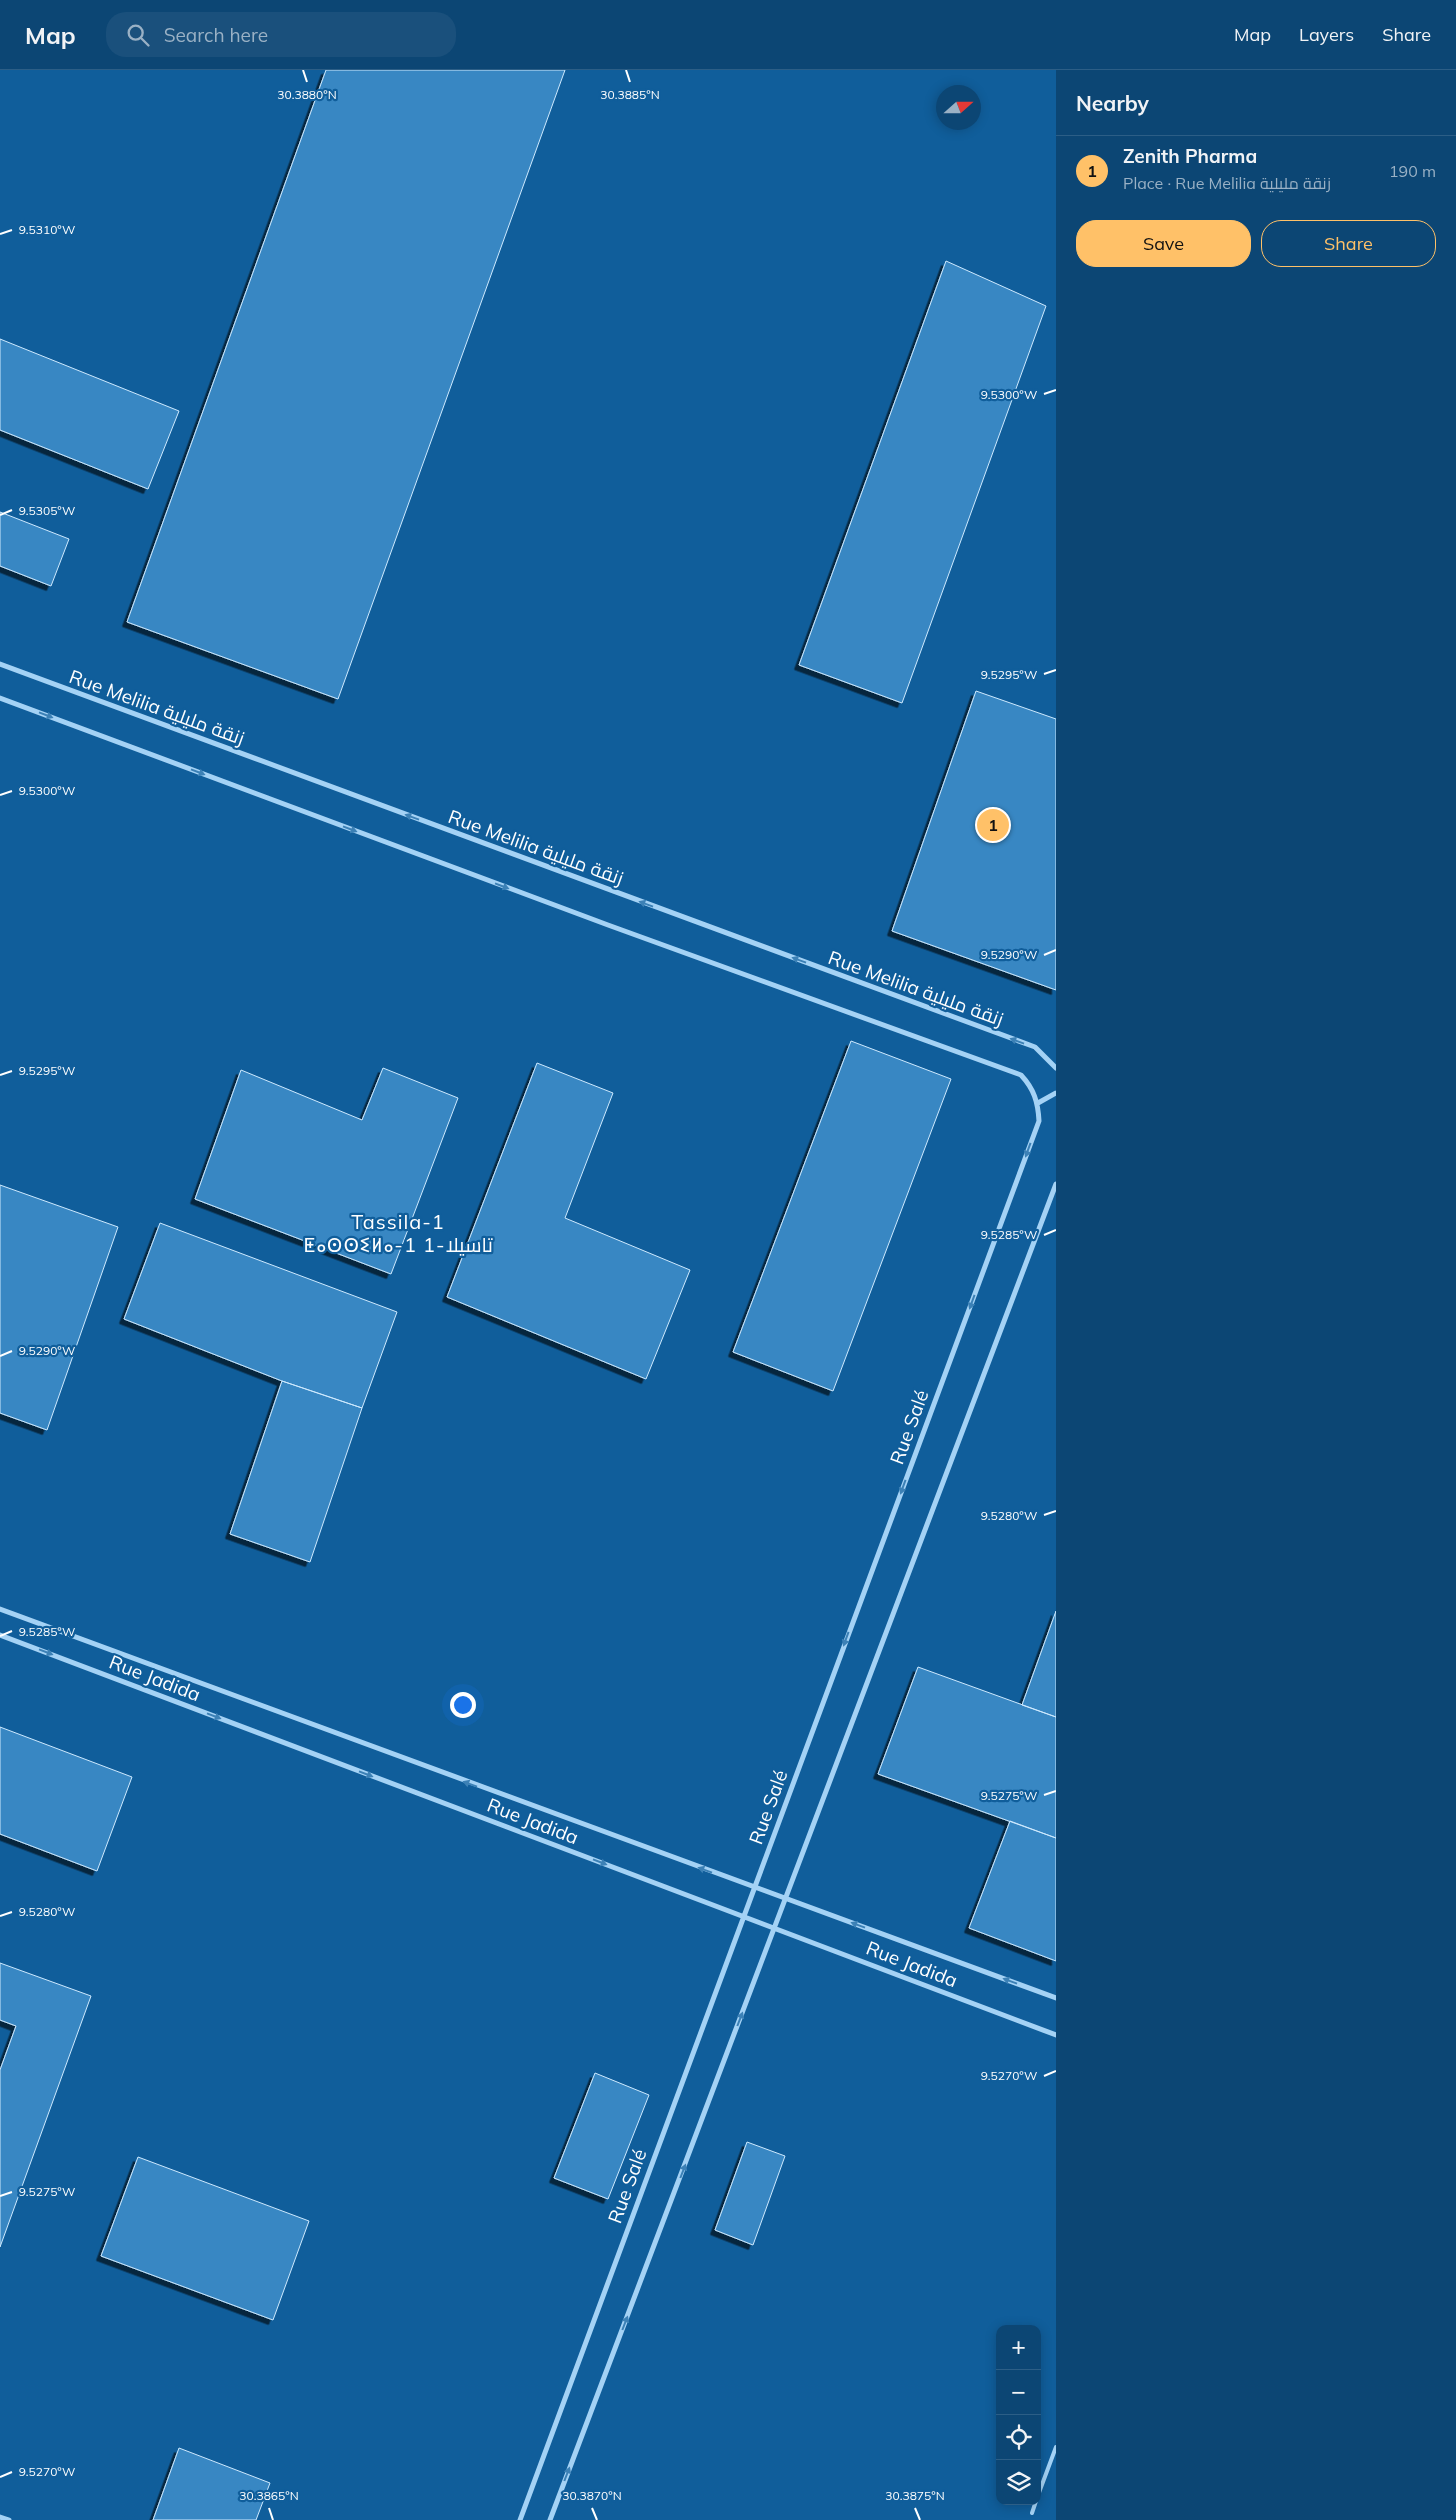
<!DOCTYPE html>
<meta charset="utf-8">
<style>
body{margin:0;font-family:Mulish,Cairo,"Noto Sans Tifinagh",sans-serif;background:#1a507c;color:#f1f3f6}
.controls{position:absolute;right:15px;bottom:15px;display:grid;overflow:hidden;border-radius:10px;box-shadow:0 2px 12px #0003}
.controls button{width:45px;height:45px;display:grid;place-items:center;padding:0;border:0;border-bottom:1px solid #2c5e86;background:#0c4674;color:#f1f3f6;font:25px sans-serif}
.compass{position:absolute;left:936px;top:15px;width:45px;height:45px;border-radius:50%;background:#0c4674;box-shadow:0 2px 12px #0003;rotate:69deg}
.you{position:absolute;left:462px;top:1634px;width:18px;height:18px;margin:-12px;border:4px solid #fff;border-radius:50%;background:#1a73e8;box-shadow:0 0 0 8px #1a73e833}
.badge{display:grid;place-items:center;width:32px;height:32px;border-radius:50%;background:#ffc168;color:#111;font-size:16px;font-weight:700}
.pin{position:absolute;translate:-50% -50%;border:2px solid #fff;box-shadow:0 1px 5px #0006}
.list{margin:0;padding:0;list-style:none}
h2{display:flex;justify-content:space-between;align-items:center;height:65px;margin:0;padding:0 20px;font-size:21px}
h2 small{font-size:16px;font-weight:400;color:#9ab1c5}
.list li{display:grid;grid-template-columns:32px 1fr auto;gap:15px;align-items:center;box-sizing:border-box;height:70px;padding:0 20px;border-top:1px solid #2c5e86}
.list b{display:block;font-size:19px;white-space:nowrap}
.list p{margin:0;font-size:16px;white-space:nowrap;color:#9ab1c5}
.list em{font-size:16px;font-style:normal;color:#9ab1c5}
.actions{display:flex;gap:10px;padding:15px 20px}
.actions a{flex:1;padding:11px 0;border:1px solid #ffc168;border-radius:20px;text-align:center;font-size:18px;color:#ffc168}
.actions .main{background:#ffc168;color:#111}
.icon{flex:none;width:28px;height:28px;fill:none;stroke:currentColor;stroke-width:2;stroke-linecap:round;stroke-linejoin:round}
.map{position:relative;flex:none;width:1056px;height:2450px;overflow:hidden}
header{display:flex;align-items:center;gap:30px;box-sizing:border-box;height:70px;padding:0 25px;background:#0c4674;border-bottom:1px solid #2c5e86}
header strong{font-size:24px}
nav{display:flex;gap:28px;margin-inline-start:auto;font-size:18px}
.search{width:350px;height:45px;background:#1a507c;display:flex;align-items:center;gap:12px;box-sizing:border-box;padding:0 18px;border-radius:20px;color:#9ab1c5;font-size:19px}
main{display:flex}
aside{flex:1;background:#0c4674}
.map>svg:first-child{display:block}
.building{fill:#3987c3;stroke:#cde9fe;filter:url(#shadow)}
.lines{fill:none;stroke-linecap:round;stroke-linejoin:round}
.service{stroke:#a4d2f5;stroke-width:4}
.minor{stroke:#a4d2f5;stroke-width:5}
.oneway{fill:#3c81b6}
.ticks{fill:none;stroke:#fff;stroke-width:2}
.labels{text-anchor:middle;dominant-baseline:central;stroke-width:4.5;stroke-linejoin:round;paint-order:stroke}
.street-label{font-size:19px;fill:#fff;stroke:#105e9b}
.neighbourhood-label{font-size:20px;letter-spacing:1px;fill:#fff;stroke:#105e9b}
.ticks-label{font-size:12px;text-anchor:middle;fill:#fff;stroke:#105e9b;stroke-width:4.5;stroke-linejoin:round;paint-order:stroke}
</style>
<header>
<strong>Map</strong>
<div class="search"><svg class="icon" aria-label="search" viewBox="0 0 24 24"><circle cx="10" cy="10" r="6"/><path d="M15 15l6 6"/></svg>Search here</div>
<nav><a>Map</a><a>Layers</a><a>Share</a></nav>
</header>
<main>
<div class="map">
<svg width="1056" height="2450" viewBox="0 0 1056 2450">
<defs>
<filter id="shadow"><feDropShadow dx="-4.5" dy="4.5" stdDeviation="0" flood-color="#0009"/></filter>
</defs>
<rect width="100%" height="100%" fill="#105e9b"/>
<path class="building" d="M326,0H565L338,629L127,552Z
M946,191L1046,236L902,633L799,595Z
M0,269L179,341L148,419L0,360Z
M0,442L69,469L51,516L0,496Z
M976,621L1056,649V920L892,861Z
M851,971L951,1009L833,1321L733,1282Z
M537,993L613,1023L565,1148L690,1200L646,1309L447,1227Z
M383,998L458,1028L391,1204L195,1129L241,1000L362,1050Z
M0,1115L118,1157L47,1360L0,1343Z
M160,1153L397,1242L362,1338L282,1311L124,1249Z
M282,1311L362,1338L310,1492L230,1464Z
M1056,1541V1647L1022,1635Z
M918,1597L1056,1647V1768L878,1704Z
M0,1657L132,1707L97,1801L0,1764Z
M1010,1751L1056,1768V1891L969,1858Z
M0,1893L91,1926L0,2177V2000L16,1956L0,1950Z
M595,2003L649,2025L608,2129L554,2108Z
M747,2072L785,2086L753,2175L715,2160Z
M138,2087L309,2151L273,2250L101,2186Z
M179,2378L270,2413L256,2450H153Z"/>
<g class="lines">
<path class="service" d="M1037,2428L1056,2377
M1032,2443L1036,2431"/>
<path class="minor" d="M0,594L1035,977L1056,998
M0,628L608,855L1021,1005C1034,1019 1038,1032 1039,1051L520,2450
M1038,1033L1056,1023
M0,1539L1056,1928
M0,1565L1056,1965
M0,2447L9,2450
M550,2450L1056,1114"/>
</g>
<defs><path id="oneway-solid" d="M-6-.8H1V-3.2L6.5 0L1 3.2V.8H-6Z" transform="scale(1.25)"/></defs>
<g class="oneway">
<use href="#oneway-solid" transform="translate(46 645) rotate(21)"/>
<use href="#oneway-solid" transform="translate(198 702) rotate(21)"/>
<use href="#oneway-solid" transform="translate(412 747) rotate(-160)"/>
<use href="#oneway-solid" transform="translate(350 759) rotate(21)"/>
<use href="#oneway-solid" transform="translate(502 816) rotate(21)"/>
<use href="#oneway-solid" transform="translate(646 834) rotate(-160)"/>
<use href="#oneway-solid" transform="translate(799 890) rotate(-160)"/>
<use href="#oneway-solid" transform="translate(1017 971) rotate(-160)"/>
<use href="#oneway-solid" transform="translate(1028 1080) rotate(110)"/>
<use href="#oneway-solid" transform="translate(972 1232) rotate(110)"/>
<use href="#oneway-solid" transform="translate(903 1417) rotate(110)"/>
<use href="#oneway-solid" transform="translate(846 1569) rotate(110)"/>
<use href="#oneway-solid" transform="translate(46 1582) rotate(21)"/>
<use href="#oneway-solid" transform="translate(214 1646) rotate(21)"/>
<use href="#oneway-solid" transform="translate(366 1704) rotate(21)"/>
<use href="#oneway-solid" transform="translate(470 1714) rotate(-160)"/>
<use href="#oneway-solid" transform="translate(600 1792) rotate(21)"/>
<use href="#oneway-solid" transform="translate(705 1800) rotate(-160)"/>
<use href="#oneway-solid" transform="translate(858 1855) rotate(-160)"/>
<use href="#oneway-solid" transform="translate(1010 1911) rotate(-160)"/>
<use href="#oneway-solid" transform="translate(740 1949) rotate(-69)"/>
<use href="#oneway-solid" transform="translate(683 2101) rotate(-69)"/>
<use href="#oneway-solid" transform="translate(625 2253) rotate(-69)"/>
<use href="#oneway-solid" transform="translate(567 2404) rotate(-69)"/>
</g>
<path class="ticks" d="M303,0L307,12M626,0L630,12M0,164L12,160M1044,324L1056,320M0,445L12,440M1044,604L1056,600M0,725L12,721M1044,885L1056,880M0,1005L12,1001M1044,1165L1056,1160M0,1286L12,1281M1044,1445L1056,1441M0,1566L12,1561M1044,1725L1056,1721M0,1846L12,1842M1044,2006L1056,2001M0,2126L12,2122M0,2407L12,2402M269,2438L273,2450M592,2438L597,2450M915,2438L920,2450"/>
<g class="labels">
<g class="street-label">
<text transform="translate(157 637) rotate(20)">Rue Melilia زنقة مليلية</text>
<text transform="translate(536 777) rotate(20)">Rue Melilia زنقة مليلية</text>
<text transform="translate(916 918) rotate(20)">Rue Melilia زنقة مليلية</text>
<text transform="translate(909 1357) rotate(-70)">Rue Salé</text>
<text transform="translate(155 1608) rotate(21)">Rue Jadida</text>
<text transform="translate(768 1737) rotate(-70)">Rue Salé</text>
<text transform="translate(533 1751) rotate(21)">Rue Jadida</text>
<text transform="translate(912 1894) rotate(21)">Rue Jadida</text>
<text transform="translate(627 2116) rotate(-70)">Rue Salé</text>
</g>
<g class="neighbourhood-label">
<text x="398" y="1151">Tassila-1<tspan x="398" dy="23">ⵟⴰⵙⵙⵉⵍⴰ-1 1-تاسيلا</tspan></text>
</g>
</g>
<g class="ticks-label">
<text x="307" y="29">30.3880°N</text>
<text x="630" y="29">30.3885°N</text>
<text x="47" y="164">9.5310°W</text>
<text x="1009" y="329">9.5300°W</text>
<text x="47" y="445">9.5305°W</text>
<text x="1009" y="609">9.5295°W</text>
<text x="47" y="725">9.5300°W</text>
<text x="1009" y="889">9.5290°W</text>
<text x="47" y="1005">9.5295°W</text>
<text x="1009" y="1169">9.5285°W</text>
<text x="47" y="1285">9.5290°W</text>
<text x="1009" y="1450">9.5280°W</text>
<text x="47" y="1566">9.5285°W</text>
<text x="1009" y="1730">9.5275°W</text>
<text x="47" y="1846">9.5280°W</text>
<text x="1009" y="2010">9.5270°W</text>
<text x="47" y="2126">9.5275°W</text>
<text x="47" y="2406">9.5270°W</text>
<text x="269" y="2430">30.3865°N</text>
<text x="592" y="2430">30.3870°N</text>
<text x="915" y="2430">30.3875°N</text>
</g>
</svg>
<div class="controls">
<button>+</button>
<button>−</button>
<button><svg class="icon" aria-label="locate" viewBox="0 0 24 24"><circle cx="12" cy="12" r="6"/><path d="M12 2v4M12 18v4M2 12h4M18 12h4"/></svg></button>
<button><svg class="icon" aria-label="layers" viewBox="0 0 24 24"><path d="M12 4l9 5-9 5-9-5zM3 14l9 5 9-5"/></svg></button>
</div>
<svg class="compass" viewBox="-18 -18 36 36"><path d="M0-13l5 13h-10z" fill="#e53935"/><path d="M0 13l5-13h-10z" fill="#9ab1c5"/></svg>
<div class="you"></div>
<div class="pin badge" style="left:993px;top:755px">1</div>
</div>
<aside>
<h2>Nearby<small></small></h2>
<ul class="list">
<li><span class="badge">1</span><div><b>Zenith Pharma</b><p>Place · Rue Melilia زنقة مليلية</p></div><em>190 m</em></li>
</ul>
<div class="actions"><a class="main">Save</a><a>Share</a></div>
</aside>
</main>
